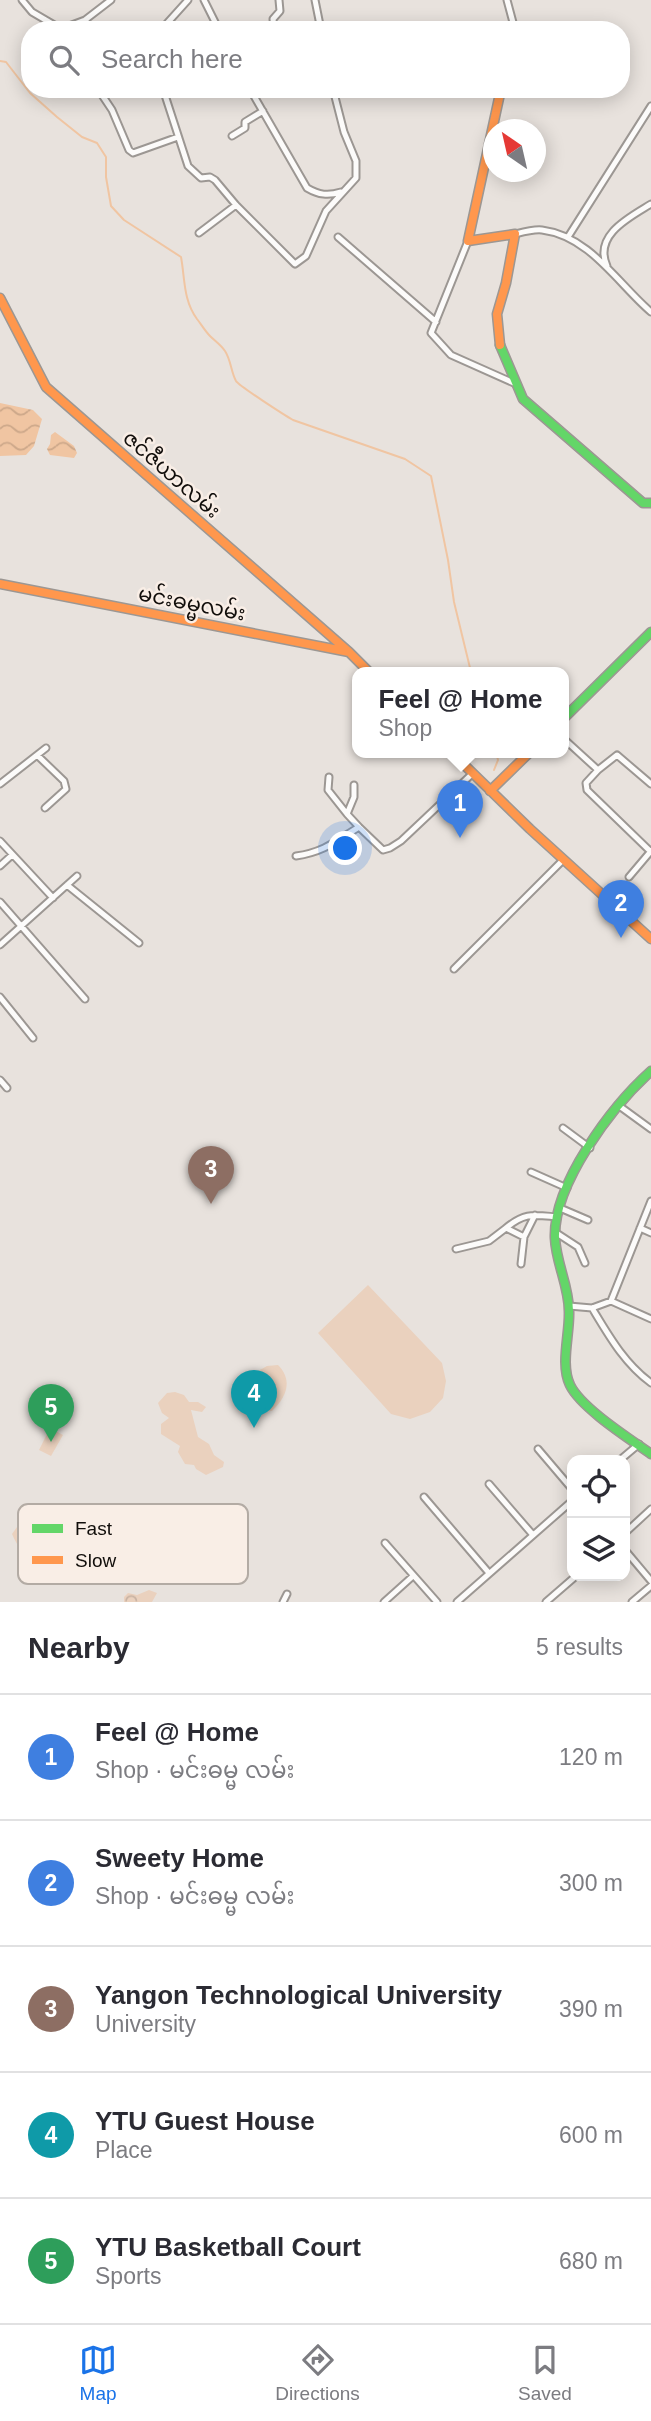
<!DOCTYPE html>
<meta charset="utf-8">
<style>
body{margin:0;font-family:Arial,"Noto Sans Myanmar",sans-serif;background:#f7f7f7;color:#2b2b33}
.controls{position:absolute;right:21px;bottom:21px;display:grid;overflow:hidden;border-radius:14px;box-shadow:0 4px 18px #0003}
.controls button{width:63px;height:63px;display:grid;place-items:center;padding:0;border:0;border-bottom:2px solid #e1e1e2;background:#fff;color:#2b2b33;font:35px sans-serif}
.compass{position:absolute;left:483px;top:119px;width:63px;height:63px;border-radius:50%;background:#fff;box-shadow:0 4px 18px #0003;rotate:326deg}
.you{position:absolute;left:346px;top:849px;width:24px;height:24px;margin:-18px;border:5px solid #fff;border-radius:50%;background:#1a73e8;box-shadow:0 0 0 10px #1a73e833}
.badge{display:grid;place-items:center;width:46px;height:46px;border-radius:50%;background:#1a73e8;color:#fff;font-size:23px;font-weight:700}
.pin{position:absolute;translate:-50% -58px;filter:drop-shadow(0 2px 4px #0008)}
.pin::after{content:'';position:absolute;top:37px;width:24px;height:21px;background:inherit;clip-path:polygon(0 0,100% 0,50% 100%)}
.popup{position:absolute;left:352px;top:667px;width:217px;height:91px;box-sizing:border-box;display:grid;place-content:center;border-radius:14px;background:#fff;filter:drop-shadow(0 2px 5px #0005);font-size:23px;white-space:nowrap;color:#7c7c81}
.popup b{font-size:26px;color:#2b2b33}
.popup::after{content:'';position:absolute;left:50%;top:100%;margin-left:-14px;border:14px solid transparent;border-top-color:#fff}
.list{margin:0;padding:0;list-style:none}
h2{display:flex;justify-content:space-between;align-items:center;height:91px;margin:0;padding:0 28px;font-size:30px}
h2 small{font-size:23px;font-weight:400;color:#7c7c81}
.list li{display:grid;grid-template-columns:46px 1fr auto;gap:21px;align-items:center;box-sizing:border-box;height:126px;padding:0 28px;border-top:2px solid #e1e1e2}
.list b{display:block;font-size:26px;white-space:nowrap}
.list p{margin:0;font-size:23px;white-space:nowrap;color:#7c7c81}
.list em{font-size:23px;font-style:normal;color:#7c7c81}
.icon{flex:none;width:38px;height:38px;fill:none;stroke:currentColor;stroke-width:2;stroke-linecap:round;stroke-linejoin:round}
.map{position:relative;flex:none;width:651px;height:1602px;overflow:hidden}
.search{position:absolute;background:#fff;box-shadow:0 4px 18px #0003;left:21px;right:21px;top:21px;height:77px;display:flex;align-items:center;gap:18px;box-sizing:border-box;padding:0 24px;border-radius:28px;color:#7c7c81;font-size:26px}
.sheet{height:721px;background:#fff}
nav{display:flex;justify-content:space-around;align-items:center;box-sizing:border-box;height:98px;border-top:2px solid #e1e1e2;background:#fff;font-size:19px;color:#7c7c81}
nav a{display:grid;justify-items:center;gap:4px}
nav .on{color:#1a73e8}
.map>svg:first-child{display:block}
.green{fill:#ead1be}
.forest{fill:url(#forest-crowns)}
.water{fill:url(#water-waves)}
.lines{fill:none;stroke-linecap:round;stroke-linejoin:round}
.stream{stroke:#f0c5a2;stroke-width:2}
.street-casing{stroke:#9c9793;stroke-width:9}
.fast-casing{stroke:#9c9793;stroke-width:11}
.slow-casing{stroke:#9c9793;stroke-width:11}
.street{stroke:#fcfbfa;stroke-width:5}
.fast{stroke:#63d668;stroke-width:8}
.slow{stroke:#ff974d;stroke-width:8}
.labels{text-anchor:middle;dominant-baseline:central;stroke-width:5;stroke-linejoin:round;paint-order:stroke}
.street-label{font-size:21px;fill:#110e0b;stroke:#f9eee6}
.key{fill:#f9eee6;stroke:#b3aba4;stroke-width:2}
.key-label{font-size:19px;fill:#110e0b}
</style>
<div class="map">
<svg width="651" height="1602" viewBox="0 0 651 1602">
<defs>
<pattern id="forest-crowns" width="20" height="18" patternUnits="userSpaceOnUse" patternTransform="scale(1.75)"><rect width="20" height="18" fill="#ead1be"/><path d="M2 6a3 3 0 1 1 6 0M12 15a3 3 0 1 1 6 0" fill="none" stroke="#c8b2a2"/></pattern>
<pattern id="water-waves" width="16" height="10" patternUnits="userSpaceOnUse" patternTransform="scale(1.75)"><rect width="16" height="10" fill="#f0c5a2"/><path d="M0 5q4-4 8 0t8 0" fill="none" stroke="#cda88a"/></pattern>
</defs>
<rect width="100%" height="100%" fill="#e8e2dd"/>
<path class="green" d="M368,1285L442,1363L446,1381L443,1398L430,1412L410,1419L391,1414L318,1333Z
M278,1365C293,1380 287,1397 272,1411L259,1410L253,1401L254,1395L263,1389L257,1380L258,1371L267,1366Z
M175,1392L184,1395L189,1402H198L206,1407L202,1412L191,1410L198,1437L209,1444L214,1455L224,1462L223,1467L206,1475L196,1469L194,1465L185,1464L178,1452L180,1446L161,1434V1424L169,1418L162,1413L158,1403L167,1393Z
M50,1428L63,1435L51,1456L39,1450Z"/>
<path class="forest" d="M34,1517L46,1518L43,1545L45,1554L40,1561C25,1557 18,1548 12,1534L17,1527Z
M149,1590L157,1593L152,1602H124V1597L128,1593L137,1595Z"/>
<path class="water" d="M0,403L33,410L42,419L34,446L26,455L0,456Z
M55,432L74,446L77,453L74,458L50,455L47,449L50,444L51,435Z"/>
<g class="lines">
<path class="stream" d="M0,61L6,62L30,93L57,117L82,137L97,143L106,157V177L111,206L124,220L181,257C185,278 183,300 197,319C201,324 205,331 210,336C215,341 221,345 225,351C231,360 231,372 236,381C239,386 286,416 293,420L405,459L431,476L448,560L454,602L471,672
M494,770L498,760L496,752"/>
<g class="street-casing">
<path id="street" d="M22,0L32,12L61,29L85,20L111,0
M204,0L219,30
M315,0L321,30
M507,0L515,30
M85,20L93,30
M161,30L188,0
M274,30L273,19L280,11L279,0
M98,89L112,110L129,150L133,153L178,137
M163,89L188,166L201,178L210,177L215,180L236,205L295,264L306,256L326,211L356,178V161L344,132L333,89
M250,89L307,188C319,195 328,196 341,192
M232,136L245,128V122L263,111
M199,233L236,205
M515,234C523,232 534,229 542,230C590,236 618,284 651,312
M338,237L436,322
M568,237L651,106
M468,241L431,333L451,355L516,384
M607,266C593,235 630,217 651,204
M563,738L598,770L586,783L587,790L651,852
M37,755L64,781L66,789L45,808
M598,770L617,755L651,784
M329,777L328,790L347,814
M0,784L46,748
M354,785V797L347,814L359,827
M0,841L53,898
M296,856C324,852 336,841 359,827L383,850L390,848L401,841L472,774
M0,866L12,855
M629,877L651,851
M67,885L139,943
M0,902L85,999
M0,945L77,876
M454,969L563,860
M0,997L33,1038
M0,1080L7,1088
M618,1105L651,1129
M563,1128L590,1148
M531,1172L567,1188
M560,1208L588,1220
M506,1228C525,1212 534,1215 557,1217
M640,1228L651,1233
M555,1232L578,1247L585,1263
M456,1249L489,1241L506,1228L524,1237
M521,1264L524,1237L535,1215
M611,1301L651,1201
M569,1306L592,1308L611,1301L651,1319
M592,1308C609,1336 624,1363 651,1383
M538,1449L572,1489
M620,1460L639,1444
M489,1484L533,1535
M424,1497L489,1573
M625,1533L651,1509
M385,1543L437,1602
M625,1550L651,1581
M283,1602L287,1594
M384,1602L413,1576
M457,1602L572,1501
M546,1602L576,1576
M632,1602L651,1586"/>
</g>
<g class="fast-casing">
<path id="fast" d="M500,345L523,399L643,503H651
M563,719L651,632
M651,1071C612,1106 553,1184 555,1238C556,1263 569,1286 569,1311C570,1334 560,1364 570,1385C581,1408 630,1439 651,1454"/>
</g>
<g class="slow-casing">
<path id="slow" d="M0,298L46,387L349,652
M500,345L497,314L506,283L515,234L468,241L501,89
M0,584L349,652L369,672
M451,752L530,829L651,939
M490,791L530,752"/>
</g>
<use href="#street" class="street"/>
<use href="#fast" class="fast"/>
<use href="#slow" class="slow"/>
</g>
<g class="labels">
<g class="street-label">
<text transform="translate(172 474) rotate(41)">ဇင်ဇီယာလမ်း</text>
<text transform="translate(192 603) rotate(11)">မင်းဓမ္မလမ်း</text>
</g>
</g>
<rect x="18" y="1504" width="230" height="80" rx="10" class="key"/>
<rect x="32" y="1524" width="31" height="9" fill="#63d668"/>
<rect x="32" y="1556" width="31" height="8" fill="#ff974d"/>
<g class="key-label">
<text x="75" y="1535">Fast</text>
<text x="75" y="1567">Slow</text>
</g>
</svg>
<div class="controls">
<button><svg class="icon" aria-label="locate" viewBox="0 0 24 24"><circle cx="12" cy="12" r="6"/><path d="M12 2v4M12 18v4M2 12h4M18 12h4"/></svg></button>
<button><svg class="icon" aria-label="layers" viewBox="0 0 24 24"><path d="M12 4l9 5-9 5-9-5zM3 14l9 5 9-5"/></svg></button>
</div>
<svg class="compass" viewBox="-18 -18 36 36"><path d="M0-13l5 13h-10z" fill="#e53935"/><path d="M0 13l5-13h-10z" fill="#7c7c81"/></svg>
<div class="you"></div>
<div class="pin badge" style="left:460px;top:838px;background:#3f7fe0">1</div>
<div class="popup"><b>Feel @ Home</b>Shop</div>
<div class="pin badge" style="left:621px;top:938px;background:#3f7fe0">2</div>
<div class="pin badge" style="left:211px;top:1204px;background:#8d6e63">3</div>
<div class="pin badge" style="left:254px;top:1428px;background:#0f9aa8">4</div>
<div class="pin badge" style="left:51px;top:1442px;background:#2e9e5b">5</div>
<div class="search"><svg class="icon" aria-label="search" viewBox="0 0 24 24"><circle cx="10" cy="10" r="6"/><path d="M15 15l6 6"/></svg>Search here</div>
</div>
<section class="sheet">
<h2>Nearby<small>5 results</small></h2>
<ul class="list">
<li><span class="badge" style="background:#3f7fe0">1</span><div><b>Feel @ Home</b><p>Shop · မင်းဓမ္မ လမ်း</p></div><em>120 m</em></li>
<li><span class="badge" style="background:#3f7fe0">2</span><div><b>Sweety Home</b><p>Shop · မင်းဓမ္မ လမ်း</p></div><em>300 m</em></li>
<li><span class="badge" style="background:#8d6e63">3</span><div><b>Yangon Technological University</b><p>University</p></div><em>390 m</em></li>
<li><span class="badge" style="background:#0f9aa8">4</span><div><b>YTU Guest House</b><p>Place</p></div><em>600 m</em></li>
<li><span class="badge" style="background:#2e9e5b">5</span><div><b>YTU Basketball Court</b><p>Sports</p></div><em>680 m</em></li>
</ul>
</section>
<nav>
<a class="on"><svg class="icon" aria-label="map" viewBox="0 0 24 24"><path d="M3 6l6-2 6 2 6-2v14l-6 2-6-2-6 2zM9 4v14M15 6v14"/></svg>Map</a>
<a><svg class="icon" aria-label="directions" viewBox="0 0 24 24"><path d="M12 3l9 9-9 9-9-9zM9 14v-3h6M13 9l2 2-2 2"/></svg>Directions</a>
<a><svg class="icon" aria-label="saved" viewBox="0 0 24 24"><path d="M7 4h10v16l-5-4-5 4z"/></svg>Saved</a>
</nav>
